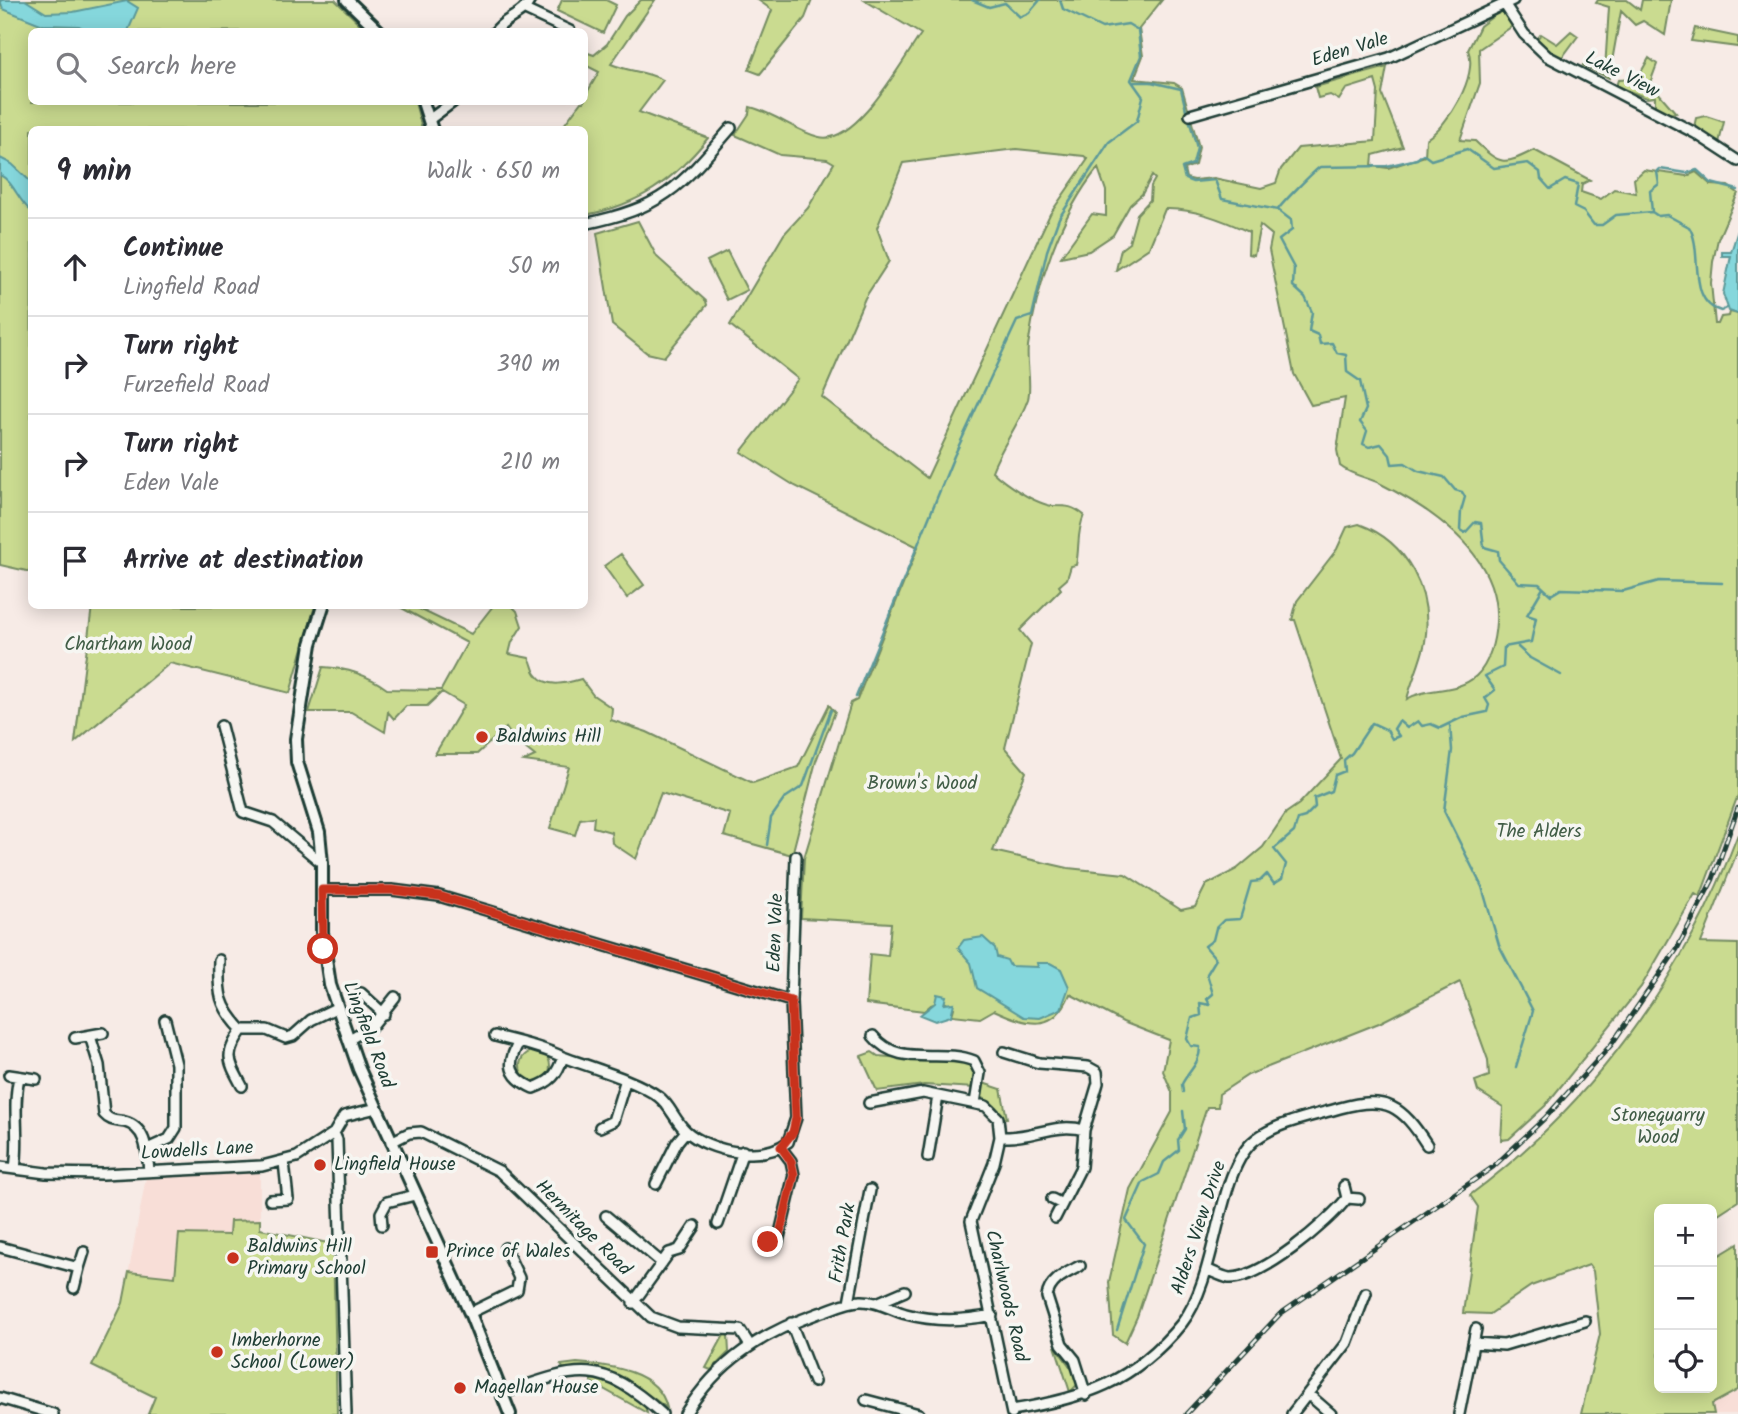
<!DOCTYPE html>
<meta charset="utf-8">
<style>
body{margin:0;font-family:Kalam,sans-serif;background:#f7f7f7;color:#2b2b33}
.controls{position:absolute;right:21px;bottom:21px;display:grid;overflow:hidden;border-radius:10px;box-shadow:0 4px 18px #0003}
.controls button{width:63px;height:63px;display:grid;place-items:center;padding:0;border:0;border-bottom:2px solid #e1e1e2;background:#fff;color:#2b2b33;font:35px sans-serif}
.stop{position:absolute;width:21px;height:21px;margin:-16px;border:5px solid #c8321e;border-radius:50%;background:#fff}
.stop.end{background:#c8321e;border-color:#fff;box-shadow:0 2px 7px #0008}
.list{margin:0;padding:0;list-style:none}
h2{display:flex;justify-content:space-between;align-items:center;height:91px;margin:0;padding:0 28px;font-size:30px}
h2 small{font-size:23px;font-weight:400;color:#7c7c81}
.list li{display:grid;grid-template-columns:46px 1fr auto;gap:21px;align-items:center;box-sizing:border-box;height:98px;padding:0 28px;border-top:2px solid #e1e1e2}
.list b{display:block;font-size:26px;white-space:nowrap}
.list p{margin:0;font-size:23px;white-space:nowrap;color:#7c7c81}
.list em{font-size:23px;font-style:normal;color:#7c7c81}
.icon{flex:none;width:38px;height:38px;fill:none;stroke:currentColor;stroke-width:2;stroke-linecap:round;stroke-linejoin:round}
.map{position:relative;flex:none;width:1738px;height:1414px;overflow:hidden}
.search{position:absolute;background:#fff;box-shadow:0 4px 18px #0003;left:28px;top:28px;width:560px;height:77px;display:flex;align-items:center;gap:18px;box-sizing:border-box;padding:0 24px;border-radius:10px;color:#7c7c81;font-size:26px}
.panel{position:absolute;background:#fff;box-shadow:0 4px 18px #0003;left:28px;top:126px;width:560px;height:483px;border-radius:10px}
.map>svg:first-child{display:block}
.built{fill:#f8ded7}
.green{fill:#cadb90;stroke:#748c62;stroke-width:2;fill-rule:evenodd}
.water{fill:#85d7dc;stroke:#5c9999;stroke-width:2}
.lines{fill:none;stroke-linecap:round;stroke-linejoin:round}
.stream{stroke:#5c9999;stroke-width:2.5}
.minor-casing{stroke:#1f3d34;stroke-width:14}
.tertiary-casing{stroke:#1f3d34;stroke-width:16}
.minor{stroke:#f6f6f2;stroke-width:9}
.tertiary{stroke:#f6f6f2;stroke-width:10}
.rail-casing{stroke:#1f3d34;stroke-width:5}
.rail{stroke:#f6f6f2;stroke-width:2.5;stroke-dasharray:8;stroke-linecap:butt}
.route{stroke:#c8321e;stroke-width:9}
.poi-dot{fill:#c8321e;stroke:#f6f6f2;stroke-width:2.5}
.labels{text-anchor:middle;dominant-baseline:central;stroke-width:7;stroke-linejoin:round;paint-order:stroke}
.street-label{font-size:19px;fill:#1f3d34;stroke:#f6f6f2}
.park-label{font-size:19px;fill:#415d46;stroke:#f6f6f2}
.poi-label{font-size:19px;fill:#1f3d34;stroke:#f6f6f2;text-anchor:start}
</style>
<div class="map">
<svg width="1738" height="1414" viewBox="0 0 1738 1414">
<rect width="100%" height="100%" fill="#f7ebe6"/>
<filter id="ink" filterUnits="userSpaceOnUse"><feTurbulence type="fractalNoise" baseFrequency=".0143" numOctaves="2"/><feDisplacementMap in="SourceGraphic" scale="14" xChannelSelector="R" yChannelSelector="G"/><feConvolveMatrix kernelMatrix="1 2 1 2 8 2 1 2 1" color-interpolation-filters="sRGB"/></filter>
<g filter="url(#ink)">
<path class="built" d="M260,1171V1229L333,1244L337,1414H148L155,1397L92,1366L123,1303L146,1177Z
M1738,1390V1414H1648L1728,1397Z"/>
<path class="green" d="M0,0H335L367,31L32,32V102H415L422,129L32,130L31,572L0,565Z
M562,0H606L616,5L603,33L557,11Z
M641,0H655L611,64C629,72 647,71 663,80L639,112L708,138C673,181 639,205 585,215L584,130L561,129L581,102H584L585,96L599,72L585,65V52L594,55L607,44L625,16Z
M758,0H812L805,18L760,74L749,70L772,10Z
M864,0H1162L1139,29L1143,56L1134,79L1174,83L1182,88L1199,147L1195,165L1184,169L1186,178L1194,180L1214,178L1261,188L1276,183L1281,169L1298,148L1375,141L1378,91L1375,80L1346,89L1339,100L1330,95L1318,98L1315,87L1387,67L1382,94L1403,147L1373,155L1372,166L1388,168L1425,156L1426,139C1448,126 1479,75 1468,50L1480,26L1503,9L1514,25L1479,49L1480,83L1460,140L1475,141C1500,165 1503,166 1534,150L1590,180L1582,184L1581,192L1601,199L1614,189L1636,193L1634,179L1644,170L1687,176L1696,172L1711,185L1728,186L1738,193L1718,239L1713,262L1711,283L1715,324H1718L1721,317L1729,316L1730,312L1738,314V795L1700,897L1695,894L1641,987L1545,1106L1509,1139L1501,1140L1503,1107L1478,1091L1475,1081L1489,1076L1488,1060L1460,982L1379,1023L1248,1075L1219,1094L1218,1107H1207L1137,1317L1125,1343L1113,1335L1109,1282L1130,1189L1172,1112V1092L1163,1071L1169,1040L1123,1022L1070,994C1054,1034 1027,1025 994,1010L980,1018L952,1015L954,1008L943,1001L931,1005L924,1011L866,1004L870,954L888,956L891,923L801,918L804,858L851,703L857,700L918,547L795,486L741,452L798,379L730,325L784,234L808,208L834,163L827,159L780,155L735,135L749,114L750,107C775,113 795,131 819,137C856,147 903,59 921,34ZM1016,149L1084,156L1088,159L1050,214L927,478L822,397L865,298L889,261L877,228L903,163ZM1098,168L1106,191V216L1092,214L1061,257L1089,251L1113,235L1130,205L1142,194L1152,176L1155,179L1151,186L1150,200L1137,214L1129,243L1121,249L1116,270L1149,248L1165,209C1193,208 1223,220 1249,232L1248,254L1254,255L1260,225L1272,235L1269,250L1294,374L1311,405L1345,398L1337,450L1340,466C1351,475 1366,477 1379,483C1431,509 1500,554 1496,622C1495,639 1490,663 1476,676C1456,694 1429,686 1407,699C1412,680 1421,662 1425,642C1433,592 1408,542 1359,524L1347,527L1337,549L1297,601L1292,620H1295L1341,759L1299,804L1286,813L1263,847L1237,869L1206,885L1195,907L1181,910L1125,874L1068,868L993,851L1026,772L1005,748L1031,644L1020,630L1061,589L1059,586L1067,579L1071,566L1076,565C1080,546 1076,535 1084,515C1073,506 1067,506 1054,506C1036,505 1004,483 992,471C1002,445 1019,425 1028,399C1032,384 1026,363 1028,346C1037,285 1059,216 1098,168Z
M1598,0H1627L1640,10L1642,0H1671L1665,35L1643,21L1635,25L1621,11L1609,78L1582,65L1605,69L1609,7L1596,3Z
M1695,28L1738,37V47L1691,41Z
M1571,31L1578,36L1561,59L1536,40L1541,34L1557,44Z
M1649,58L1657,64L1650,83L1676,113L1664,114L1655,109V97L1647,98L1616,86L1618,80L1637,79Z
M1706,116L1724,122L1719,143L1694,127L1696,118Z
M638,221L657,257L706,301L707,305L664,357L647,353L612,325L597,233Z
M727,251L747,290L727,300L707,261Z
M621,554L644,585L627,598L604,566Z
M92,606H315L290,693L170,663L75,742Z
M398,606H413L471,634L493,606H512L517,611L522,626L512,642L509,654L529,658C533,663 532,669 536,674C546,689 567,683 581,679L593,695L612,708L611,720L647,732L753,783L798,767L829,705L835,712L816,761L792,855L724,836L730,814L661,793L636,859L612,843L611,832L593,827L594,817L580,819L575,835L550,828L569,767L524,761L535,756L514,739L506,728L477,754H435L464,705L442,692L427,706H406L394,719L388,712L385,732L351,712H309L323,667C347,668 368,675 387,689L441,690L467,643Z
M1738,834V850L1701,943L1738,944V1201L1712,1218V1209H1659V1388H1712V1247L1718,1256L1738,1244V1390L1712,1404L1714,1414H1581L1600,1334L1593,1271L1589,1265L1531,1286L1490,1314L1463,1313L1478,1207L1470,1195C1592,1104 1685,976 1738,834Z
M520 1066a15 15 0 1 1 30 0a15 15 0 1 1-30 0Z
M872,1052L878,1056L914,1059H961L976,1068L975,1088L924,1085L877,1091L861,1056Z
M983,1083L1001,1089L1007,1118H1003L996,1107L982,1097Z
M260,1220V1229L333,1244L337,1414H148L155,1397L92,1366L123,1303L129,1272L175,1277L179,1234L229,1235L230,1221Z
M724,1335H728L729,1352L711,1370L706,1368Z
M1055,1346L1077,1376V1385L1070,1392Z
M577,1363C608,1365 659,1370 667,1408L625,1378L595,1369L563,1368L561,1365Z
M592,1379L621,1386L644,1402L647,1413L591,1382Z"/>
<path class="water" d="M0,0H25L46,13L73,12L127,1L138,8L128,31H88L79,26L43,25L3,9Z
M0,158L12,164L31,182V211C19,202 13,181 0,175Z
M1738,230V314L1729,311L1723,294L1731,256H1722V252H1731Z
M983,937L995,948L997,957L1007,960L1010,966L1038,967L1037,963H1050L1061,969L1069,987L1061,1009L1040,1018L1024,1017L977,988L971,963L958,948L964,940Z
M937,994L946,996L944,1004L954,1003L951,1016L935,1021L920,1015L935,1003Z"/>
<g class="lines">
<path class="stream" d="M972,0L989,7L1005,3L1020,17L1029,13L1040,0
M1133,82H1151L1181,89L1186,110
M1189,119L1197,148L1193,164L1182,168L1185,179L1193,182L1215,180L1222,199L1278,210L1291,220L1292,230L1279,240L1294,268L1293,286L1305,297L1312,312L1309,331L1318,335L1320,344L1332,343L1337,353L1346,355L1347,372L1360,381L1366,409L1360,422L1367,431L1363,444L1369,447L1381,444L1390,455L1392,464L1405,463L1418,471L1444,477L1455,490L1462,492L1465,497L1461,511L1460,530L1465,533L1475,522L1481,523L1484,547L1498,551L1499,560L1519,583L1539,584L1551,595L1561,589L1623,591L1659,581L1722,583
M1278,210C1279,206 1314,171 1320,167L1387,166L1417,159L1423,154L1431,160L1467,149L1494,168L1528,163L1540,172L1541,179L1550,189L1565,180L1578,184L1574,207L1584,212L1594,225H1602L1616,215L1652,212L1658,216L1667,215L1689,227C1704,249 1686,302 1721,311L1727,308
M1652,212L1650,191L1659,184L1657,172L1660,169L1687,173L1697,170L1711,183L1738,190
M1518,647L1530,658L1561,675
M856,697L954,456L1017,321L1032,316L1047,251L1059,218L1109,142L1137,121L1143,97L1131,80L1141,56L1138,30L1128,24L1102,28L1063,9L1060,0
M1450,724L1452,750L1444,811L1482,887L1499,945L1533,1011L1516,1067
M767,845L771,818L785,798L803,786L831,710
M1183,1092L1182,1084C1189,1070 1200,1064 1200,1047L1191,1046L1187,1039L1192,1018L1201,1015L1200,1003L1210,1005L1207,999L1213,994L1207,974L1216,959L1205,946L1213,940L1216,928L1224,920L1240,919L1251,882L1260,881L1267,874L1274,884L1282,879L1286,864L1274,849L1294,832L1298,819L1305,817L1315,807L1314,798L1331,791L1335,775L1345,771L1344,760L1352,753L1372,723L1387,730L1392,739L1399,736L1394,729L1399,721L1407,728L1418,721L1422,726L1431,724L1440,728L1463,717L1487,712L1489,705L1485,698L1495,690L1485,676L1503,667L1504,647L1531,642L1536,618L1527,615L1543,588
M1117,1330L1144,1244L1126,1220L1143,1182L1159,1174L1164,1162L1179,1150L1178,1140L1185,1129L1183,1111"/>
<g class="minor-casing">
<path id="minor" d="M1505,5L1524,34L1547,56L1695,133L1738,161
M525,10L570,31
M495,32C505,17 523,16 530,0
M1190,115L1389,58L1513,0
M430,119L453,102
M584,224C663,208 680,187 731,128
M221,726L243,812L273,822L322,863
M322,890H392L439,896L791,1001
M219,960C218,993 219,1006 242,1030H267L286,1038L293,1036L311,1020L336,1008
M361,993L384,1014
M242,1030C224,1055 228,1060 242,1086
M90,1036L99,1065L104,1114C111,1122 117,1120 125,1122C147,1128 147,1153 149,1171
M495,1036C519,1042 541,1047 563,1057C557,1075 551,1082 533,1088C509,1077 506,1064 519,1042
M873,1036C899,1069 941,1047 974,1061L980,1073L975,1103
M75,1038L103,1033
M348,1040L372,1026L395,997
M1004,1052L1039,1063L1088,1067L1097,1072L1098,1083L1084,1130L1081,1167L1055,1218
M563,1057C590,1067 638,1081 659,1097C670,1105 675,1121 686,1131C710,1152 762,1162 788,1142L796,1118L791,1001L796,856
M9,1075L36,1079
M869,1103L923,1093L986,1106L998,1118L1000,1137L994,1163L971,1221L1012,1414
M600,1127L613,1121L625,1082
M334,1133L337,1140L346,1414
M1000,1137C1032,1139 1054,1122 1084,1130
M391,1142L409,1133L421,1132L499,1171L651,1317L678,1327L740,1330L749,1344
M147,1149L169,1139L176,1128V1064L165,1020
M928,1157L938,1096
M0,1167L46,1173L103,1174L262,1166L297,1157L334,1133L344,1116L377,1108
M15,1168C20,1138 12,1107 19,1078
M656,1184L677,1142L686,1131
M1344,1186L1347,1198L1359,1199
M1052,1199L1062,1204
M270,1200L288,1199L284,1162
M606,1216L662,1263
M718,1224L743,1151
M382,1225L381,1213L387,1202L415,1195
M768,1242H778L794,1175L791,1161L781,1148
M0,1247L79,1268L84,1252
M1080,1266C1067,1273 1049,1280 1047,1297L1062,1344L1075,1360L1086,1395
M1208,1270C1215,1273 1223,1277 1229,1278C1260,1280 1329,1222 1347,1198
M74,1288L79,1268
M849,1302L870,1190
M633,1303L669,1253L679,1250L695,1226
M877,1303L905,1291
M470,1313L517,1290L519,1278L505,1248
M791,1323L814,1382
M1473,1343L1504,1345L1585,1321
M504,1393C578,1367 600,1358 662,1414
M1308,1394L1331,1414
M0,1398L53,1414
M866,1400L919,1414
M1012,1410C1085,1398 1133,1383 1182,1323C1219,1276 1216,1169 1256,1139C1278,1122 1313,1116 1340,1108C1387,1095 1402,1106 1427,1145
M685,1414C718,1361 762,1333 819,1313C832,1309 847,1301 860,1301C876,1300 891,1310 906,1314C935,1322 963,1321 992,1315
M1292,1414L1347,1343L1366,1293
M1459,1414L1476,1329"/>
</g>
<g class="tertiary-casing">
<path id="tertiary" d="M347,0L380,32
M423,102L432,130
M323,606L311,644L296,739L297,762L319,832L322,863V932L330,985L359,1069L470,1313L510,1414"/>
</g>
<use href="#minor" class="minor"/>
<use href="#tertiary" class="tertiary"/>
<g class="rail-casing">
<path id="rail" d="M1186,1414L1280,1314L1493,1167L1546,1117L1611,1045L1677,949L1713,879L1738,808"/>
</g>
<use href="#rail" class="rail"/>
</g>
</g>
<g class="lines" filter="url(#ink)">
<path class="route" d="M323,949L322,890H392L439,896L791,1001L796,1118L793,1132L781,1147L791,1161L794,1175L778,1242H768"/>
</g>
<g class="poi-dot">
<circle cx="482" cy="737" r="7"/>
<circle cx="320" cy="1165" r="7"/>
<rect x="425" y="1245" width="14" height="14" rx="3.5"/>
<circle cx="233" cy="1258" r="7"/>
<circle cx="217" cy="1352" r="7"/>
<circle cx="460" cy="1388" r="7"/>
</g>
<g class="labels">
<g class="street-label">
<text transform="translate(1350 50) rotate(-17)">Eden Vale</text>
<text transform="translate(1622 75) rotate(27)">Lake View</text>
<text transform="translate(776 933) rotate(-88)">Eden Vale</text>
<text transform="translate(368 1035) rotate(69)">Lingfield Road</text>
<text transform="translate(197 1151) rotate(-3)">Lowdells Lane</text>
<text transform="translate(583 1228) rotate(45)">Hermitage Road</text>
<text transform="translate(1199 1228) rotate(-72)">Alders View Drive</text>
<text transform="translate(843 1243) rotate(-80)">Frith Park</text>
<text transform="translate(1006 1296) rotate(77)">Charlwoods Road</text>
</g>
<g class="park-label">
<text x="128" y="645">Chartham Wood</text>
<text x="922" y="784">Brown's Wood</text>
<text x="1539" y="832">The Alders</text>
<text x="1658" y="1116">Stonequarry<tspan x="1658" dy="22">Wood</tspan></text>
</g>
<g class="poi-label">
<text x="496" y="737">Baldwins Hill</text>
<text x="334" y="1165">Lingfield House</text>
<text x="247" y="1247">Baldwins Hill<tspan x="247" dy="22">Primary School</tspan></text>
<text x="446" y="1252">Prince of Wales</text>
<text x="231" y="1341">Imberhorne<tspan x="231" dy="22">School (Lower)</tspan></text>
<text x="474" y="1388">Magellan House</text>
</g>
</g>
</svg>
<div class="controls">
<button>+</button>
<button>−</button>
<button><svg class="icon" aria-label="locate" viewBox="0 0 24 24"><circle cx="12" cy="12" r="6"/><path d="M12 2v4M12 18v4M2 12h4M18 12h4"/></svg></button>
</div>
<div class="stop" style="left:323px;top:949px"></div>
<div class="stop end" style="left:768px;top:1242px"></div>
<div class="search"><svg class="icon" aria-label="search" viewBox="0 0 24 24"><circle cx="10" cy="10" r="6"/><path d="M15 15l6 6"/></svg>Search here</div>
<section class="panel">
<h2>9 min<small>Walk · 650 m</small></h2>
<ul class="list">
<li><svg class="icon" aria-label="ahead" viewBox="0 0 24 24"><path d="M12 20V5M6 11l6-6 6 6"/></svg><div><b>Continue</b><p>Lingfield Road</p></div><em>50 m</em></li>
<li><svg class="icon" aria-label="right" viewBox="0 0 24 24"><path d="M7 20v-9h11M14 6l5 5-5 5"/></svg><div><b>Turn right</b><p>Furzefield Road</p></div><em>390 m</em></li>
<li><svg class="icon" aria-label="right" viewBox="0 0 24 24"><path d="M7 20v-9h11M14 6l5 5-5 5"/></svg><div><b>Turn right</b><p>Eden Vale</p></div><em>210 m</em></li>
<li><svg class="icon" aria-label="arrive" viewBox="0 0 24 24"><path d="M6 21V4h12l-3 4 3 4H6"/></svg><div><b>Arrive at destination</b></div></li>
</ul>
</section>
</div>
